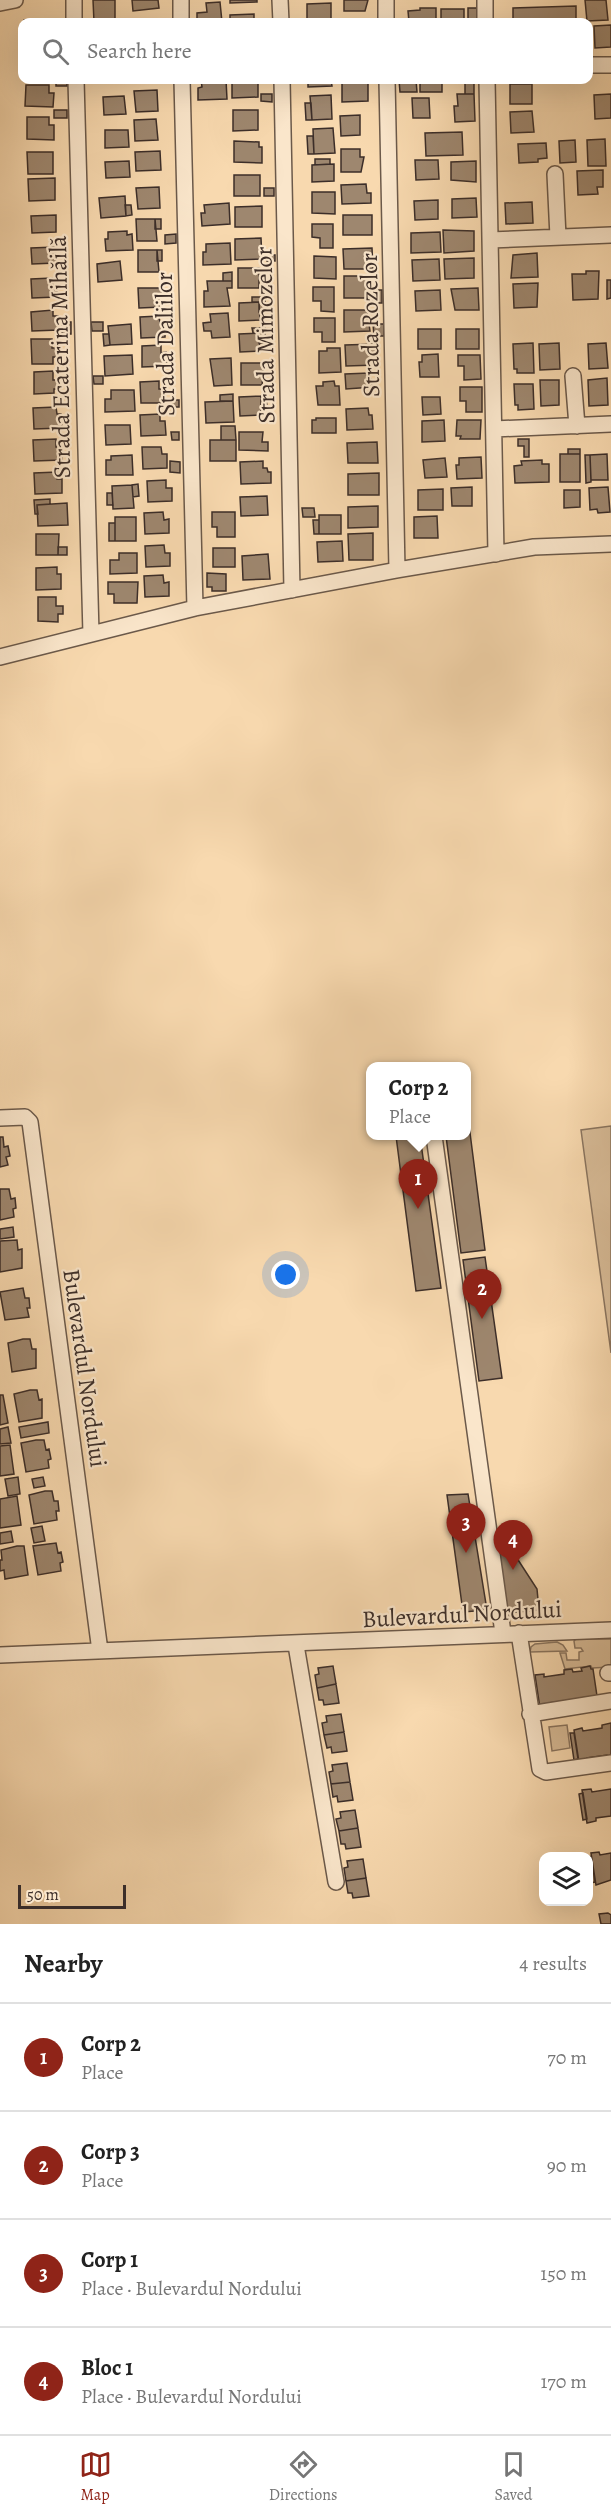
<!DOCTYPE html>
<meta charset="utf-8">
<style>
body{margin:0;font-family:Alegreya,serif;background:#f2f2f2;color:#222}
.controls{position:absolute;right:18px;bottom:18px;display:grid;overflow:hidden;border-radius:12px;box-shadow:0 6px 24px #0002}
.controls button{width:54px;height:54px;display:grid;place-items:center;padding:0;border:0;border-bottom:2px solid #e0e0e0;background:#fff;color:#222;font:30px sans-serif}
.scale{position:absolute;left:18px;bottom:15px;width:108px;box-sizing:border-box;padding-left:6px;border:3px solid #3c2e29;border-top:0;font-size:16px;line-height:21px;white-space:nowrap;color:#3c2e29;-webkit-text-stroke:4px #fae6cb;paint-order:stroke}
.you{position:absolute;left:286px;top:1275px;width:21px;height:21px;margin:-15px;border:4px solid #fff;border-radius:50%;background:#1a73e8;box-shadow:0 0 0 9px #1a73e833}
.badge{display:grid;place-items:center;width:39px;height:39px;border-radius:50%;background:#8f2418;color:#fff;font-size:20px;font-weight:700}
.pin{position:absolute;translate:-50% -50px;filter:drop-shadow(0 2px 3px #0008)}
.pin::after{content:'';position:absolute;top:32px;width:21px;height:18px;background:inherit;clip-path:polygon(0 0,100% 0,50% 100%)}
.popup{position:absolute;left:366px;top:1062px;width:105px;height:78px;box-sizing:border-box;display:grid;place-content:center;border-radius:12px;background:#fff;filter:drop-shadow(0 2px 4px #0005);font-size:20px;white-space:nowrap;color:#767676}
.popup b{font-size:22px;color:#222}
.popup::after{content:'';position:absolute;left:50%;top:100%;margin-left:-12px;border:12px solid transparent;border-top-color:#fff}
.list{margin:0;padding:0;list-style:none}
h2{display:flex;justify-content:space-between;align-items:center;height:78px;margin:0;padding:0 24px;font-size:26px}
h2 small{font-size:20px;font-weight:400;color:#767676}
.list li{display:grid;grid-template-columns:39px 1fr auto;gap:18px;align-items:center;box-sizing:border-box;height:108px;padding:0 24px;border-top:2px solid #e0e0e0}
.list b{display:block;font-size:22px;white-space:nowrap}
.list p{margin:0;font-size:20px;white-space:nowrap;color:#767676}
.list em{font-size:20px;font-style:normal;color:#767676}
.icon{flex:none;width:33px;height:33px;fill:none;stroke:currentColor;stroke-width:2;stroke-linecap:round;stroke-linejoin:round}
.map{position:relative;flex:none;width:611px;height:1924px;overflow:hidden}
.search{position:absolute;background:#fff;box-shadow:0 6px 24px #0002;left:18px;right:18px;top:18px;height:66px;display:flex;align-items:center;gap:15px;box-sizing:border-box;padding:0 21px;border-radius:12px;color:#767676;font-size:22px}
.sheet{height:510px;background:#fff}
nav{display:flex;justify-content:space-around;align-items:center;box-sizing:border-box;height:84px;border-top:2px solid #e0e0e0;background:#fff;font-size:16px;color:#767676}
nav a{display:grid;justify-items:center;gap:3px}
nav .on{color:#8f2418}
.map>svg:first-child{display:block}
.green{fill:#d8bc98;stroke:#8a7560;stroke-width:1.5}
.building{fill:#9e876f;stroke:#3c2e29;stroke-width:1.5}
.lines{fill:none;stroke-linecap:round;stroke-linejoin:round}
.minor-casing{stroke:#6b594a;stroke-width:18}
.minor{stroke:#fae6cb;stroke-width:15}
.labels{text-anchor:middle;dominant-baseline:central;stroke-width:4.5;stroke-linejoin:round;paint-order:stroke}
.street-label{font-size:24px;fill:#3c2e29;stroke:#fae6cb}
</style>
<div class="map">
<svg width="611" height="1924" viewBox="0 0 611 1924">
<rect width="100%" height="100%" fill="#f8d9af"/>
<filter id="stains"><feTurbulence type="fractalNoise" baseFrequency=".00333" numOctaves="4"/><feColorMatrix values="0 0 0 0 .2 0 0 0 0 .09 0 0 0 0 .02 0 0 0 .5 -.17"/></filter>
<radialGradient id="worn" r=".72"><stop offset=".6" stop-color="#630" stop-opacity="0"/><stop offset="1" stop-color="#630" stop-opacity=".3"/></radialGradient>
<path class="green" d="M611,1126V1353L581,1130Z
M576,1639H611V1667L592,1668L591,1666L565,1669L560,1653H566L567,1660H579V1652L583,1651L581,1648H575L574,1641Z
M557,1642L563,1645L567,1651L530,1652L531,1647L535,1644Z
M567,1725L570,1748L552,1751L549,1727Z"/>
<path class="building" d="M93,0H115V22H94Z
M132,0H158L159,8L133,11Z
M230,0H257V2L230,3Z
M344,0H368L365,11H344Z
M585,0H606L608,20L587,21Z
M220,2L222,22L197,21V13L207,12L206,3Z
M331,3V22H307V4Z
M576,6V22H513V8Z
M420,8H436V22H409L408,11L420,10Z
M468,8H477L478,22H468Z
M441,9H464V22H441Z
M254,14V20H257V22H230V15Z
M58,19L59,22H24V20Z
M364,19V22H343V20Z
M611,25V47L595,48L594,26Z
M56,80H67V86H56Z
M201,80H226L227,99L198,100V88L202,87Z
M232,80H255V83H258V97L232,98Z
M308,80H331L332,86L308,87Z
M399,80H416L417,92H400Z
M420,80H442V92H420Z
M342,83H368V101L342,102Z
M465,83H474V94H465Z
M510,84H532V104H510Z
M26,85H49V93H54L53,107L25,106Z
M157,90L158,111L136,112L134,91Z
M261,94H272V102L261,101Z
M457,94H474L475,121L455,122L454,106H458Z
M611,94V118L595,119L594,95Z
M331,95L332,119L312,120L310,96Z
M124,96L126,114L104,115L103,97Z
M412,98H429L430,118H413Z
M305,103H311L312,120H306Z
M54,110H67V118H54Z
M233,110H258V130L233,131Z
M532,111L534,132L511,133L510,112Z
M360,115V135L341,136L340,116Z
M27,117H49V125H54V140L27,139Z
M156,119L158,140L135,141L134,120Z
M333,128L335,153L314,154L313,129Z
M105,130H128L129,147L105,148Z
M462,132L463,155L426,156L425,133Z
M307,136H313L314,154H308Z
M605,139L606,166H588L587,140Z
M575,140L576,162L560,163L559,141Z
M234,141L259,142V147H262V163L234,162Z
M546,143L547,158L538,159V162L519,163L518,144Z
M341,149H360V157H364L361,172H341Z
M160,151L161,170L136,171L135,152Z
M27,152H53V174H28Z
M315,159H330V164L315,165Z
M415,160H438L439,179L416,180Z
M129,161L130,177L106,178L105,162Z
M476,161V182L451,180V162Z
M334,164V181L312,182V165Z
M603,170V187H597L598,194L578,195L577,171Z
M234,175H260V196H234Z
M55,178V200L29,201L28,179Z
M366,184L367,193H371V203L342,204L341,185Z
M159,187L160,208L138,209L136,188Z
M264,188H274V196H264Z
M312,192H335V214L312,213Z
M125,196L126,216L101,218L99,198Z
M476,198L477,217L452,218V199Z
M438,200V219L415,220L414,201Z
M532,202L533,223L506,224L505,203Z
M229,203L230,224L202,226L201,213H205L204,205Z
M125,205H131L132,215L126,216Z
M262,206V227H235V207Z
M56,215V232L32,233L31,216Z
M343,215H372V235H343Z
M136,219H155L157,241H137Z
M155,219H161V229H155Z
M312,224H333V248H320V238L312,237Z
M443,230L474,231V251L444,253Z
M127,231V235L132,234L133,250L106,251L105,239H108V232Z
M440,232L441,252L411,253V233Z
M176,234V243L165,244V235Z
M261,238L262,259L235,260V239Z
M230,243L231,264L203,265V252H206V244Z
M55,247L56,263L32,264L31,248Z
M372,248L373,269H344L343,249Z
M138,250H157L159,272H138Z
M157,250H162V261H157Z
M537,253L538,277L511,278L513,255Z
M267,255H275V261H267Z
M314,256L336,257V279L314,278Z
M474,258V278L445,279L444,259Z
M439,259L440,280L413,281L412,260Z
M120,261L122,280L98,282L97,264Z
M238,268H259V288H238Z
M586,271H599L598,299L573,300L572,274H586Z
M232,272V281H223V273Z
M344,276H367L368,298H344Z
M52,278L53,286H57V297L32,298L31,279Z
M607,280H611V298L607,299Z
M207,281H232V288H227L230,306L204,307V291H208Z
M538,283L537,307L514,308L513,284Z
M313,287H334V312L321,311V301H313Z
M138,288H162V307L139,308Z
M478,288L479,310H455L451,289Z
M371,290H382V303H371Z
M440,290L441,310L416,311L415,291Z
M252,297H265V312H259V302H252Z
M259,302L260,320L239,321V303Z
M53,310V316H58L59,330L32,331L31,312Z
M344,310H367L370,331L344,332Z
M228,313L230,337L212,338L211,331H204L203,323L211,322L210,314Z
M159,316L160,323H165V337L141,338L140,317Z
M314,318H335V342H322V332H314Z
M62,322H71V334H62Z
M91,322H103V331H92Z
M131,324L132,344L110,345L108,326Z
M373,324H384V336H374Z
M252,328H265V343H259V333H253Z
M418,329H441V349H418Z
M456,329H479V349H456Z
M259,333L260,351L240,352L239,334Z
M103,334H109L110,345L104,346Z
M31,339H52V348H58V357H53V364H32Z
M533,343L534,373H517V369H514L513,344Z
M559,343L560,369L540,370L539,344Z
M606,343L608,368L589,369L588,344Z
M376,344L377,365L346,366L345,345Z
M161,345V353L166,352L167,366L142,367V346Z
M327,348H340L341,372L319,373V351H327Z
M438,354L439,377H420L419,362H422V355Z
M132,355L133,374L105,376L104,356Z
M458,355H480L481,379L464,380V366H458Z
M231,358L232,385L214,386L210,359Z
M241,363H264L262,385H241Z
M53,371V380H58V389H54V393L34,394V372Z
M369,373L373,387L346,389L345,374Z
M93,376H103V384H94Z
M607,378L608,405L589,406L588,380Z
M540,380H559V405L541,406Z
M159,381V389H165V403H141L140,382Z
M334,381L335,386H339L340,405H318L316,386H323V382Z
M514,384H533L534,409L518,410V405H515Z
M460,387H482V412H466V401H460Z
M111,390H134L135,411L105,412V399H111Z
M233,394V401H220V395Z
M261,396V415L240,416L239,397Z
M261,396H266L267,408H261Z
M422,397H440L441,414L423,415Z
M169,400H179V407H169Z
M233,401L234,422L206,423L205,402Z
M56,407L57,414H61L62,428L34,429L33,408Z
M368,408L369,415H372L373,429L347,430L346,409Z
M160,414V421H165L166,435L141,436L140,415Z
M316,418H336V433H312V420H316Z
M444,420L445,441L422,442V421Z
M457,420H481L480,439H460L461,436H456Z
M105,425H130L131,444L106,445Z
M221,426H235L236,440H221Z
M171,432H179V440H172Z
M239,432H263L262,442H268V451L239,450Z
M56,439V447H61L62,460L34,461L33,440Z
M518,439H529V457H524V446H518Z
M210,440H236V461H210Z
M377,442L378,463H348L347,443Z
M142,447H161L162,454H167V468L143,469Z
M568,449H580V454H568Z
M560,454H580V482H560Z
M607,454L608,480H591L590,455Z
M132,455L133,475H106V460H111V456Z
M585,455H590L591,482L586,483Z
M481,457L482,478L457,479L456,465H459V458Z
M445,458L447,477L425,478L423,460Z
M542,460V464H549V482L515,483L514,466L522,465L521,461Z
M170,461L180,462V473L170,472Z
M263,461V468H267L268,472H271V483L241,484L240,462Z
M57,472V479H62V493L35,494L34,473Z
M379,473V495H348V474Z
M166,480V488H172V501L148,502L147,481Z
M138,484L139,496L133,497L132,485Z
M132,485L134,508L113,509L112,486Z
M472,487V506H452L451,488Z
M608,487L610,512L598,513L597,509L590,510L589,488Z
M443,489V510H418V490Z
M564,490H580V507L564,508Z
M107,493H112L113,505H107Z
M267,496L268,515L241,516L240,497Z
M50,499V504L37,505L38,514H35L34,500Z
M67,503L68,525L38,526L37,505Z
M378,506V527L348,528V507Z
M302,508H314L315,517H303Z
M163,512L164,520L169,519V533L145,534L144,513Z
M212,512H235V537H217V527H212Z
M319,515H341V534H319Z
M437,516L438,538H414V517Z
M115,517H136V541H115Z
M313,520H319V534H314Z
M109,523H115V541H109Z
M373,533V560H349L348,534Z
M36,534H59L58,555H36Z
M342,541L343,561L318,562L317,542Z
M164,545L165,553H170V566L146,567L145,546Z
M58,547H67V555H58Z
M213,548H235V567H213Z
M119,553H137V573L110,574V560H119Z
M268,554L270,579L243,580L242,556Z
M57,567V574H61V589L36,590V568Z
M207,573L226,574V591H212V587H207Z
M163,575L164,583L169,582V596L145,597L144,576Z
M108,582H138L137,603H114V594H108Z
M38,597H56V606H63V614H58V622L38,621Z
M466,1125H469L485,1250L461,1253L446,1136H466Z
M396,1136H420L441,1288L416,1291Z
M0,1137H3L4,1147L8,1146L10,1156L6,1157L8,1165L0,1167Z
M0,1189H9L11,1199L15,1198L16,1208L13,1209L14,1217L0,1220Z
M13,1227L14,1237L0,1239V1229Z
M17,1240L18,1250L22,1249V1268L0,1272V1241Z
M485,1257L502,1378L479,1381L463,1260Z
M23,1288L25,1298H29L30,1308H27L29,1317L5,1320L0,1292Z
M23,1339H30L32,1349H36V1368L12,1372L8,1343Z
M30,1390H37L39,1400L42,1399V1418L19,1422L14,1394Z
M0,1395H3L8,1423L0,1425Z
M48,1422L49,1433L21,1438L19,1427Z
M8,1427L11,1443L0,1444V1429Z
M36,1440H44L46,1450L49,1449L51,1459L48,1460L49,1468L26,1472L21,1443Z
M10,1445L14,1474L0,1476V1446Z
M18,1477L20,1494L8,1496L5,1479Z
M43,1477L45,1486L34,1488L32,1479Z
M45,1491H52L54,1501H58L59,1511H56L57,1520L34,1524L29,1495Z
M468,1494L487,1610L463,1612L447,1495Z
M17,1496L21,1525L0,1528V1499Z
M42,1526L45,1541L34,1543L31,1528Z
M11,1531L13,1542L0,1544V1533Z
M56,1543L58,1553L61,1552L63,1562L60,1563L61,1571L38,1575L33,1546Z
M17,1546H24L28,1575L5,1579L4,1570L0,1571V1560H2L1,1550Z
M511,1549L537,1589L539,1610L507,1613L499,1550Z
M333,1666L336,1684L317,1688L315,1675L319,1674L318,1668Z
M590,1666L591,1669H593L597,1696L587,1700L586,1697L577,1699L578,1701L569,1703V1700L549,1703V1706L540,1708L535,1675L544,1674V1677L564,1674V1670L572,1669L573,1672L582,1671L581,1668Z
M336,1684L339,1703L324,1705L323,1700H319L317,1688Z
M341,1714L344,1732L324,1735L322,1723L327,1722L326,1716Z
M611,1723V1757H607V1755L587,1758V1761L579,1762L574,1730L582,1728L583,1731L602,1728V1725Z
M344,1732L347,1751L332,1753L331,1747L327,1748L324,1735Z
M570,1733H574L578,1759L574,1760Z
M347,1763L350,1782L331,1784L329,1772L333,1771L332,1765Z
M350,1782L353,1800L338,1802L337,1796L333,1797L331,1784Z
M591,1789L592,1792L611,1789V1816L596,1818V1821L587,1823L582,1790Z
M583,1793L587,1819L583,1820L579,1794Z
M355,1810L358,1828L339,1831L336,1819L341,1818L340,1812Z
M358,1828L361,1847L346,1849L345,1844H341L339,1831Z
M599,1852L600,1855L611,1853V1880L596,1885L591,1853Z
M591,1856L595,1882L591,1883L588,1866V1857Z
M363,1859L366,1878L346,1881L344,1868L348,1867L347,1861Z
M366,1878L369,1896L353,1898L352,1893H348L346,1881Z
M608,1913L611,1915V1924H601L599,1914Z"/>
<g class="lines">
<g class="minor-casing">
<path id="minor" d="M74,0V22
M181,0V22
M280,0L281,22
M386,0V22
M485,0V22
M0,3L15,0
M588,65H611
M76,80L91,634
M182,80L195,608
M282,80L292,590
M387,80L397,570
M487,80L496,554
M555,174L558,237
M490,240L611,235
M573,376L577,426
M494,429L611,424
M0,657L195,608L397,570L534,547L611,544
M0,1118L25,1117L30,1122L100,1651
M434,1136L503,1633
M519,1633L540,1769L546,1772L611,1763
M296,1645L336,1882
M0,1655L611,1630
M608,1673H611
M530,1714L611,1701"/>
</g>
<use href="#minor" class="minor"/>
</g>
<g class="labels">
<g class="street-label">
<text transform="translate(370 325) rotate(-91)">Strada Rozelor</text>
<text transform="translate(265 335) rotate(-91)">Strada Mimozelor</text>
<text transform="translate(165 344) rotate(-91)">Strada Daliilor</text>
<text transform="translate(60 357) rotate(-91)">Strada Ecaterina Mihăilă</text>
<text transform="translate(85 1368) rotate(82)">Bulevardul Nordului</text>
<text transform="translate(462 1614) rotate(-3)">Bulevardul Nordului</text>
</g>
</g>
<rect width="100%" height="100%" filter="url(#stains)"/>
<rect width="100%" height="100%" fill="url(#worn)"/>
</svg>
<div class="controls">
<button><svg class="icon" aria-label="layers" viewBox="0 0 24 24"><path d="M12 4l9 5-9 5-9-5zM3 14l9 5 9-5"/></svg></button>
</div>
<div class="scale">50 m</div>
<div class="you"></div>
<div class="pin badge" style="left:418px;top:1209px">1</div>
<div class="popup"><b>Corp 2</b>Place</div>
<div class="pin badge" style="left:482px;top:1319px">2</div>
<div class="pin badge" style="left:466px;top:1553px">3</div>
<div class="pin badge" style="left:513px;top:1570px">4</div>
<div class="search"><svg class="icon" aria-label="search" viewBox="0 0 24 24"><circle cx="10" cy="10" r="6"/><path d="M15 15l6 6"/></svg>Search here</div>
</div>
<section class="sheet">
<h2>Nearby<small>4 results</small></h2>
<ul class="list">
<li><span class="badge">1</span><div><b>Corp 2</b><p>Place</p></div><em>70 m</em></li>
<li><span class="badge">2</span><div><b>Corp 3</b><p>Place</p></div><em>90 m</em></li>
<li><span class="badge">3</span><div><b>Corp 1</b><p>Place · Bulevardul Nordului</p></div><em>150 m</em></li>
<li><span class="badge">4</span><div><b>Bloc 1</b><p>Place · Bulevardul Nordului</p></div><em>170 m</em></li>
</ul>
</section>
<nav>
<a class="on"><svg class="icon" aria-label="map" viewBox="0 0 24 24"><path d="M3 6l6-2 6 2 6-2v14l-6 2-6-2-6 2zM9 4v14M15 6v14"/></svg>Map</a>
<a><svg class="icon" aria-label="directions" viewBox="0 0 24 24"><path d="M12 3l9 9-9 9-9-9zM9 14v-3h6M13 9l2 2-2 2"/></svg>Directions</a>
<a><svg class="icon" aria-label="saved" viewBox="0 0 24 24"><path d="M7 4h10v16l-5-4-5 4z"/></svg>Saved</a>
</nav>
